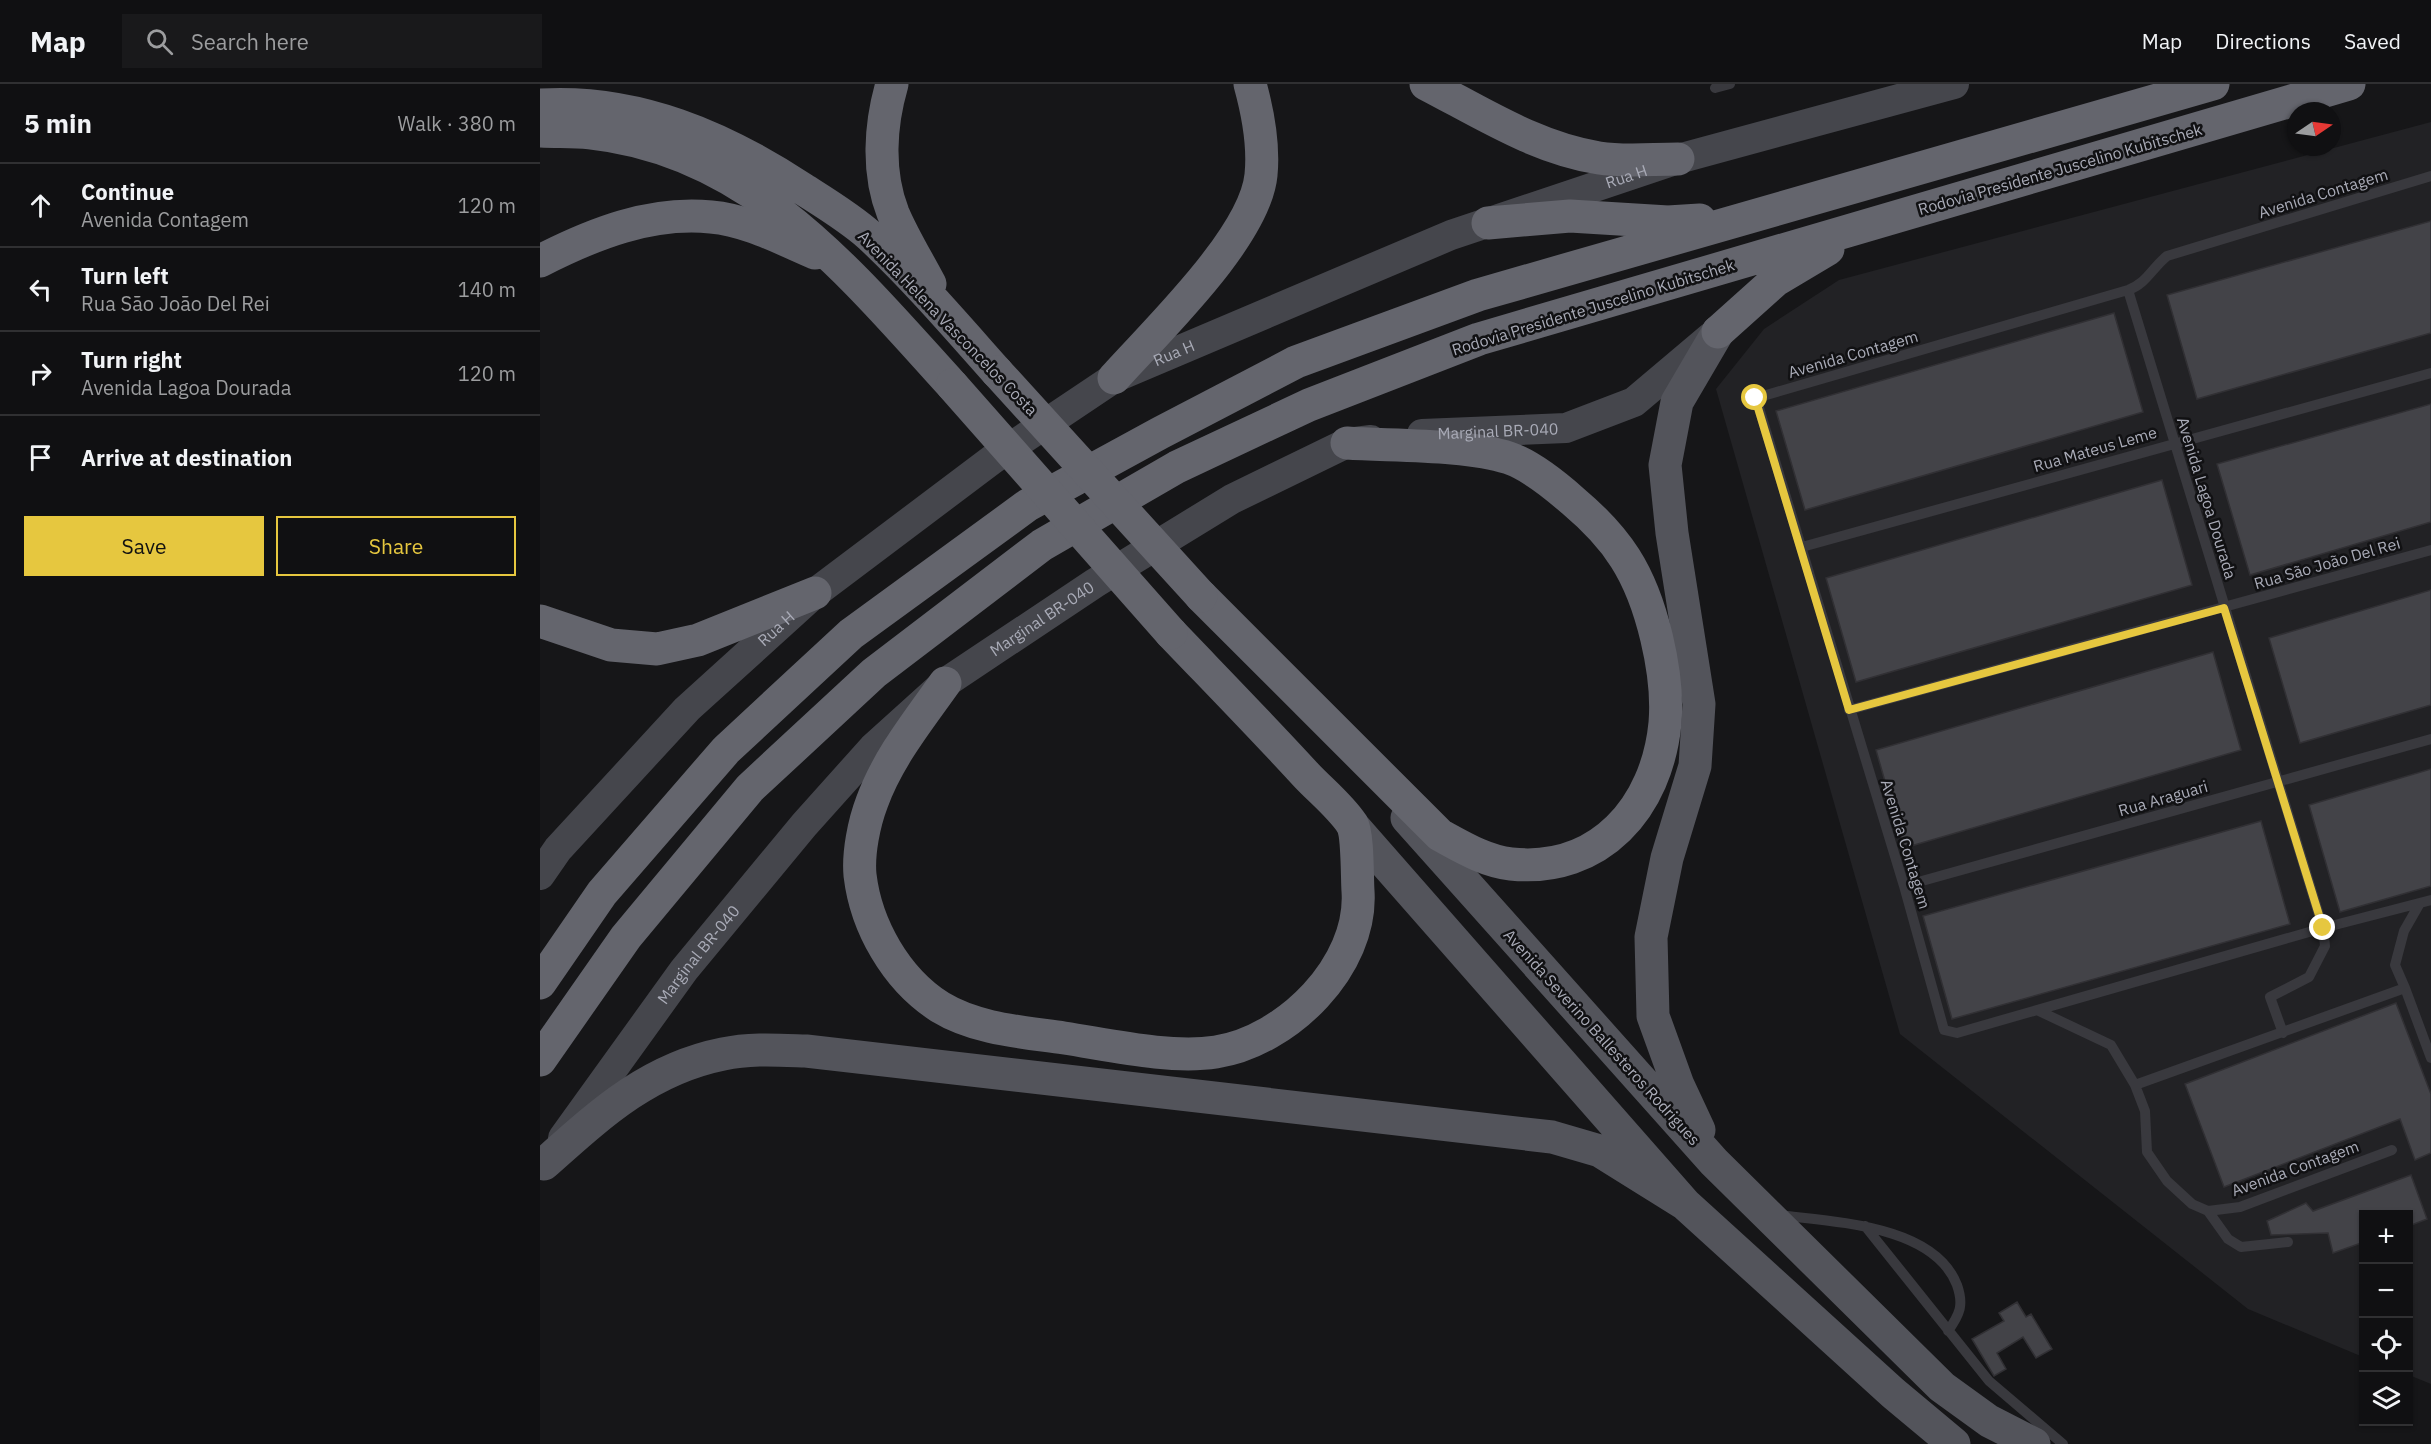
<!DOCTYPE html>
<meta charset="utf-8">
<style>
body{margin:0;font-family:"IBM Plex Sans",sans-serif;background:#19191b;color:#f1f3f6}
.controls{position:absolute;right:18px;bottom:18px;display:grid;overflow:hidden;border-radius:0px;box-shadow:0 2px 4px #0004}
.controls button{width:54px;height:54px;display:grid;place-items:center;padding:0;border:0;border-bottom:2px solid #303032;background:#101012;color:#f1f3f6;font:30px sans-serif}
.compass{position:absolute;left:1747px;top:18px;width:54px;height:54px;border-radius:50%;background:#101012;box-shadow:0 2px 4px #0004;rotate:77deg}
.stop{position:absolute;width:18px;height:18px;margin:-14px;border:4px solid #e6c73f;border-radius:50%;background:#fff}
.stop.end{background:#e6c73f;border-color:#fff;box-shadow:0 2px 6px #0008}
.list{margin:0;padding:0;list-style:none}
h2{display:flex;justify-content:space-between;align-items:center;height:78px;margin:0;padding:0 24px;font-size:26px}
h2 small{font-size:20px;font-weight:400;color:#9c9d9f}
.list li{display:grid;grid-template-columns:39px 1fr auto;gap:18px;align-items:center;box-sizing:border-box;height:84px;padding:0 24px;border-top:2px solid #303032}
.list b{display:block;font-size:22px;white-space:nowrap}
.list p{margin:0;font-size:20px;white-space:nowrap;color:#9c9d9f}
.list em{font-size:20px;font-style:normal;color:#9c9d9f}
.actions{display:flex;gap:12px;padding:18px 24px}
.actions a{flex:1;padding:14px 0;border:2px solid #e6c73f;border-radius:0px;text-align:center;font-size:21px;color:#e6c73f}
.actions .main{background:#e6c73f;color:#111}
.icon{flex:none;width:33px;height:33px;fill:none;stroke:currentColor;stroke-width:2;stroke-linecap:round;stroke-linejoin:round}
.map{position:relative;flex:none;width:1891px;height:1360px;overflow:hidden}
header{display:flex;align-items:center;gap:36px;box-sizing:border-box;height:84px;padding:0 30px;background:#101012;border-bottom:2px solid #303032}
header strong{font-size:28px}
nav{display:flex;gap:33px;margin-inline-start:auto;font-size:21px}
.search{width:420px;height:54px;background:#19191b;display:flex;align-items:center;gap:15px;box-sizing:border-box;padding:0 21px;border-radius:0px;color:#9c9d9f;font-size:22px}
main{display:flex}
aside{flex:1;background:#101012}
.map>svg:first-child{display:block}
.built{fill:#222225}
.building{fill:#434348;stroke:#313034;stroke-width:1.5}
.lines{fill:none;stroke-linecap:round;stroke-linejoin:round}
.lane{stroke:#39393e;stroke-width:10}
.secondary{stroke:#45464c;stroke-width:30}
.primary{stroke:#53545b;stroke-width:33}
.highway{stroke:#64656d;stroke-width:33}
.highway-bridge{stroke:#64656d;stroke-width:33}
.route{stroke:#e6c73f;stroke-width:8}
.labels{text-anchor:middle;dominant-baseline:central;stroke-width:5;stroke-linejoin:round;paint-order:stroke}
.street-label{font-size:16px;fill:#a9abb7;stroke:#111113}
</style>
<header>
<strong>Map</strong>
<div class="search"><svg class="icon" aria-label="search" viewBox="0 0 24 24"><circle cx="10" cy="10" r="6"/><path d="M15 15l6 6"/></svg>Search here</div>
<nav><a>Map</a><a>Directions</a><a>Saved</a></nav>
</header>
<main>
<aside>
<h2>5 min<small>Walk · 380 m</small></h2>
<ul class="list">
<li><svg class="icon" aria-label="ahead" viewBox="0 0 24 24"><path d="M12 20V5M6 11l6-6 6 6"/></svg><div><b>Continue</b><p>Avenida Contagem</p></div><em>120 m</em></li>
<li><svg class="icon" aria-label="left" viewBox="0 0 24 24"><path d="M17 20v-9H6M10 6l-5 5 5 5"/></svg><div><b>Turn left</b><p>Rua São João Del Rei</p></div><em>140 m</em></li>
<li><svg class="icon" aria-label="right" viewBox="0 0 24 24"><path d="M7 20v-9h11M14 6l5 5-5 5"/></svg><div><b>Turn right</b><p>Avenida Lagoa Dourada</p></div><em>120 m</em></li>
<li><svg class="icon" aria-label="arrive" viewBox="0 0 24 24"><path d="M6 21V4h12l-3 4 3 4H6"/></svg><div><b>Arrive at destination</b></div></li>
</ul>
<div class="actions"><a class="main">Save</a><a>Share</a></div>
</aside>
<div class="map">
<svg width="1891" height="1360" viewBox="0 0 1891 1360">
<rect width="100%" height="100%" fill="#161618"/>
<path class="built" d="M1891,38V1300L1869,1291L1868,1130H1824L1823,1273L1708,1225L1360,950L1176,305L1224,245L1299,196Z"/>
<path class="building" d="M1891,137V249L1657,315L1627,211Z
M1574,229L1603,328L1265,426L1236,327Z
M1891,320V438L1710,491L1677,380Z
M1622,396L1652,501L1316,598L1286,494Z
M1891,506V621L1760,659L1729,554Z
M1673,568L1701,666L1364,764L1336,666Z
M1891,685V802L1800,828L1769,721Z
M1721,737L1750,840L1412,935L1383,832Z
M1856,919L1891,1010V1069L1875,1076L1860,1035L1684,1103L1645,1000Z
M1871,1091L1887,1135L1869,1142V1131H1824V1158L1793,1169L1788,1149L1731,1151L1727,1137L1766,1119L1773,1127Z
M1477,1218L1486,1233L1491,1230L1512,1265L1496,1274L1483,1253L1457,1269L1466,1285L1454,1292L1432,1255L1464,1237L1459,1229Z"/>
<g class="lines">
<path class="lane" d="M1175,4L1190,0
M1891,92L1627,172C1612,184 1606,200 1588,206L1216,314L1364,802L1404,946L1417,949L1783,844L1891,816
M1588,206L1783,844L1785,862L1769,893L1730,913L1743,949
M1262,463L1891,289
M1309,626L1891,466
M1364,802L1891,655
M1865,904L1891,974
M1499,927L1571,961L1595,1001L1605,1027L1607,1068L1627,1097L1652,1120L1668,1127L1700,1123L1852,1066
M1595,1001L1865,904L1855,881L1864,847L1880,819
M1668,1127L1688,1155L1701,1163L1748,1158
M1239,1131C1294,1138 1394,1141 1417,1201C1424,1221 1420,1230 1408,1247
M1325,1142L1449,1297L1523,1360"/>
<g class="secondary">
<path id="s1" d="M882,350L1026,344L1094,318L1171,253"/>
<path id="s2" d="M0,791L18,765L147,625L275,509L453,375L574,294L911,151L1138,75L1414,0"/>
<path id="s3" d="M23,1054L144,886L264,741L333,664L405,599L555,499L692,415L807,359L831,356"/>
</g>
<path class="primary" d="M867,734L1174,1078L1402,1303L1449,1337L1494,1360
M813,742L1145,1120L1353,1309L1414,1360
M1159,1046L1138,1001L1113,932L1111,853L1127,774L1155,682L1159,620L1132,449L1125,381L1137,318L1178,248
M4,1080C59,1031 108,985 183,970C210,964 238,966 266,967L1012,1053L1060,1067L1145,1120"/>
<path class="highway" d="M352,0C340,41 337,88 353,129C363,153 378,177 390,200
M886,0C942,29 996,64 1059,74C1084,78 1112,75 1138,75
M0,21C97,15 184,53 263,105C285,119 310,134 330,152C375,194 416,242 457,288
M0,47C17,48 34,47 50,49C212,66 310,189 412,301
M948,139L1030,132L1128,138L1160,136
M0,177C53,150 110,127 171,133C207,136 242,155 275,169
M1178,248L1236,196L1288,165
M574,294C616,247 715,153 721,91C724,61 718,29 710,0
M661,512L900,751C922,763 945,777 971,780C1060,789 1117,723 1125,639C1129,590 1112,516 1085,474C1071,452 1052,433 1033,417C1016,402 992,382 969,374C927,360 853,362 807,359
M0,537L71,561L117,565L158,556L275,509
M405,599C378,637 348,674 332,718C324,739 318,769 320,791C326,842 356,895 400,923C436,945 482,948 524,954C570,961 630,975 676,968C747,957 823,882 818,807C817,792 818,751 812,740C800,722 780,706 766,691C722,643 676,596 631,549
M0,899L62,809L186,666L311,550L488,421L620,349L756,278L938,211L1673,0
M0,976L86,853L210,704L334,589L502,461L637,383L769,321L939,255L1809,0"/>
<path class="highway-bridge" d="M457,288L661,512
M412,301L631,549"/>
</g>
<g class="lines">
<path class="route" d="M1215,314L1309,626L1684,524L1783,844"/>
</g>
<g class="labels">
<g class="street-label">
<text transform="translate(1520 85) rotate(-16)">Rodovia Presidente Juscelino Kubitschek</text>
<text stroke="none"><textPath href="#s2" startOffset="1314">Rua H</textPath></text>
<text transform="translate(1783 109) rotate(-17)">Avenida Contagem</text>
<text transform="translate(1053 223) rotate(-17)">Rodovia Presidente Juscelino Kubitschek</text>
<text transform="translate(408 239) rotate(46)">Avenida Helena Vasconcelos Costa</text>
<text stroke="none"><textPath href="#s2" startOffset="828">Rua H</textPath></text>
<text transform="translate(1313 270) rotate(-16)">Avenida Contagem</text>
<text stroke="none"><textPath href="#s1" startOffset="76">Marginal BR-040</textPath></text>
<text transform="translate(1555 365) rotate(-16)">Rua Mateus Leme</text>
<text transform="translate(1667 414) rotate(73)">Avenida Lagoa Dourada</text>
<text transform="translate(1787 479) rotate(-16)">Rua São João Del Rei</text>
<text stroke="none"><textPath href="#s3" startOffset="712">Marginal BR-040</textPath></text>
<text stroke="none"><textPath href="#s2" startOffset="342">Rua H</textPath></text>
<text transform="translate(1623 714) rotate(-16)">Rua Araguari</text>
<text transform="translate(1366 760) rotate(73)">Avenida Contagem</text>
<text stroke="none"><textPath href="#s3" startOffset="228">Marginal BR-040</textPath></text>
<text transform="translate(1062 953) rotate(48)">Avenida Severino Ballesteros Rodrigues</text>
<text transform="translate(1755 1084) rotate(-20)">Avenida Contagem</text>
</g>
</g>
</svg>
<div class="controls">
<button>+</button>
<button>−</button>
<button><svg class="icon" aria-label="locate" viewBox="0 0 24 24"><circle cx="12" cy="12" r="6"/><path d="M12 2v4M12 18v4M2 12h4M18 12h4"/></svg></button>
<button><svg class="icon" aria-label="layers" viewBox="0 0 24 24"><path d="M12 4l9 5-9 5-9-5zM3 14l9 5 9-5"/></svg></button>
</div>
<svg class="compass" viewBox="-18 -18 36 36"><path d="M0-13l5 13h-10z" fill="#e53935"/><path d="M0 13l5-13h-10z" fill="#9c9d9f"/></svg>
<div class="stop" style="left:1215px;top:314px"></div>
<div class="stop end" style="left:1783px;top:844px"></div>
</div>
</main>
